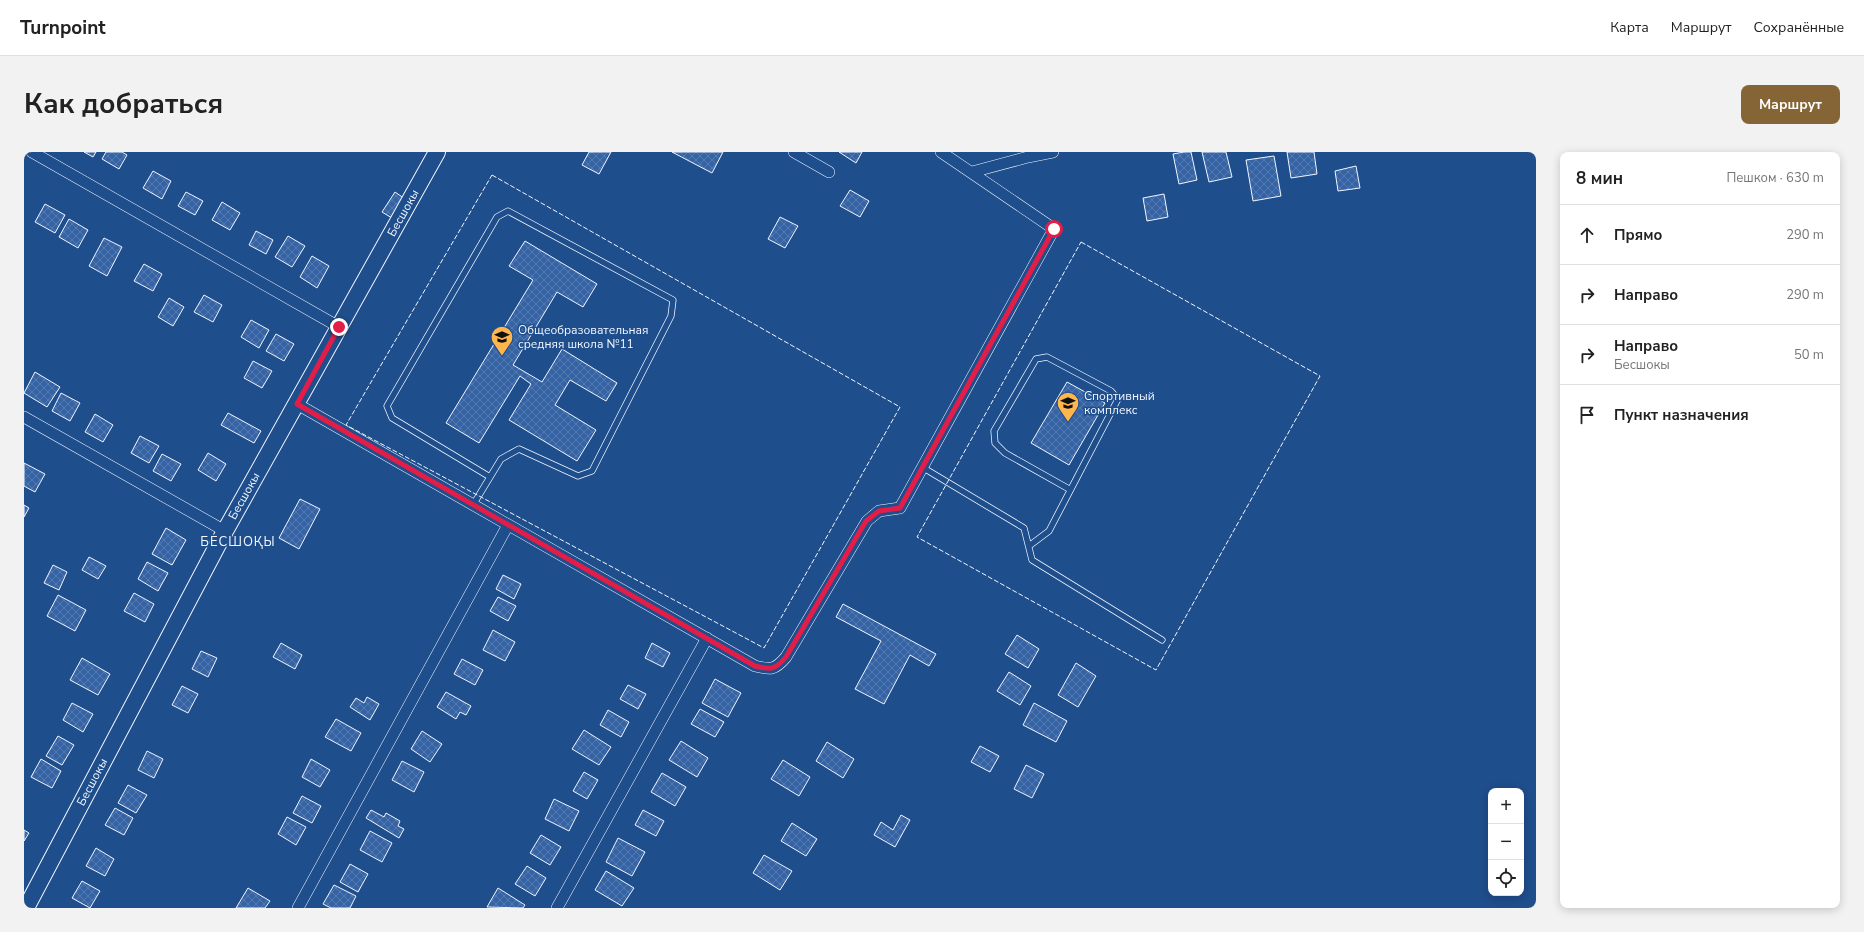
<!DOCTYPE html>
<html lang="ru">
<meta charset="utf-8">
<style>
body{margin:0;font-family:"Nunito Sans",sans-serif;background:#f2f2f2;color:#222}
.controls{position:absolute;right:12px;bottom:12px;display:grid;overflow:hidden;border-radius:8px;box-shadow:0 2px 10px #0003}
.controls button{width:36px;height:36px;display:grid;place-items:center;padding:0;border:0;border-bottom:1px solid #e0e0e0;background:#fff;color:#222;font:20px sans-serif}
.stop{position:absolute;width:12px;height:12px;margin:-9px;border:3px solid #e11d48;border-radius:50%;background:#fff}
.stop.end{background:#e11d48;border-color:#fff;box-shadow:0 1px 4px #0008}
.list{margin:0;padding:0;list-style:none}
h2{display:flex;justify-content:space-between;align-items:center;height:52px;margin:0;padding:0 16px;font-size:17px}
h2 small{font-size:13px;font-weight:400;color:#767676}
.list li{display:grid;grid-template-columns:26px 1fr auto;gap:12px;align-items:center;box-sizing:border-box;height:60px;padding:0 16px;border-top:1px solid #e0e0e0}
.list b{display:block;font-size:15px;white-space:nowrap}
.list p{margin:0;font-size:13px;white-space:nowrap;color:#767676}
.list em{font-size:13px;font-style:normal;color:#767676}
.icon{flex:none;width:22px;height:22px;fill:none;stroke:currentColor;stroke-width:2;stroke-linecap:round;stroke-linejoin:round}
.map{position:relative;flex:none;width:1512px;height:756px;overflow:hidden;border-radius:8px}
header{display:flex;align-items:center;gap:24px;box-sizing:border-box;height:56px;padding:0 20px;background:#fff;border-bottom:1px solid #e0e0e0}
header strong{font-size:19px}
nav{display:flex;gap:22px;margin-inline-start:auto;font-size:14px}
.intro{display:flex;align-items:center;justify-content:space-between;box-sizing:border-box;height:96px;padding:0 24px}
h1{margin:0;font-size:28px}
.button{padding:10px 18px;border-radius:8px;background:#856535;color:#fff;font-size:14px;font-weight:700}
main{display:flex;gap:24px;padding:0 24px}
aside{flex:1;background:#fff;border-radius:8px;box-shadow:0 2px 10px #0003}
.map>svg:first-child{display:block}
.building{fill:url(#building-cross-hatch);stroke:#f2f6ff}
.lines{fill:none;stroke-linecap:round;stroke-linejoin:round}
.lane-casing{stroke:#f2f6ff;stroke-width:7}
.street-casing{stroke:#f2f6ff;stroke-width:12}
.secondary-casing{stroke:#f2f6ff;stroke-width:18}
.lane{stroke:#1f4e8c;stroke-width:5.5}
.street{stroke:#1f4e8c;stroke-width:11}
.secondary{stroke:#1f4e8c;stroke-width:16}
.fence{stroke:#f2f6ff;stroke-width:1;stroke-dasharray:5 2;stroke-linecap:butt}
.route{stroke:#e11d48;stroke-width:5}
.labels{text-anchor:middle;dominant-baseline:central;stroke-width:3;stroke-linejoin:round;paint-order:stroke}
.street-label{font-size:12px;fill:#f2f6ff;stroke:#1f4e8c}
.poi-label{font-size:12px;fill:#f2f6ff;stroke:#1f4e8c;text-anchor:start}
.neighbourhood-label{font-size:13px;letter-spacing:1px;fill:#f2f6ff;stroke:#1f4e8c}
</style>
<header>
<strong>Turnpoint</strong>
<nav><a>Карта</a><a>Маршрут</a><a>Сохранённые</a></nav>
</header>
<div class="intro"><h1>Как добраться</h1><a class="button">Маршрут</a></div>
<main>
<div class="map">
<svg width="1512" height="756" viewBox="0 0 1512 756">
<defs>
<pattern id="building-cross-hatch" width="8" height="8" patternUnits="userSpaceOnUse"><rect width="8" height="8" fill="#3563a3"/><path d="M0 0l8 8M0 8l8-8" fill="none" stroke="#537ab1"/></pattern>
</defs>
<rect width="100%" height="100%" fill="#1f4e8c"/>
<path class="building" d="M60,0H72L69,5Z
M82,0H98L103,3L95,17L78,7Z
M565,0H587L575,22L558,13Z
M648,0H699L688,21Z
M815,0H838L832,11Z
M1160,0H1167L1173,28L1155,32L1149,2Z
M1178,0H1202L1208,25L1185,30Z
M1263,0H1290L1293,22L1267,26Z
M1250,4L1257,44L1229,49L1222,8Z
M1332,14L1336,36L1314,39L1311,19Z
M129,19L147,29L138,47L119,36Z
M826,38L845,49L836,65L816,54Z
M162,40L179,49L171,63L154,54Z
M371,40L381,47L368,66L358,60Z
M1140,42L1144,65L1123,69L1119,46Z
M198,50L216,61L206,78L188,68Z
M21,52L41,63L31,81L11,70Z
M756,65L774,74L761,96L744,87Z
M45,67L64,78L54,96L35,85Z
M232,79L249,88L242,102L225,93Z
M264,84L281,94L268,115L251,105Z
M80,86L98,95L83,124L65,114Z
M501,89L573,132L559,155L533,140L489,213L518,230L538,197L593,231L582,249L546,228L531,253L572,278L553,309L485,268L507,232L496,224L455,291L422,271L509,128L485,114Z
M288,104L305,114L293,136L276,125Z
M120,112L138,122L129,139L110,129Z
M180,143L198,153L189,170L170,160Z
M145,146L160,155L149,174L134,165Z
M227,168L245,178L235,196L217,185Z
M252,182L270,192L260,209L242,199Z
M229,209L248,219L238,236L220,226Z
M11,220L36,235L23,255L0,241Z
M1043,230L1081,251L1045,313L1007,291Z
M37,241L56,251L46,269L28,259Z
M204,261L237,279L230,291L197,273Z
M71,262L89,273L79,290L61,280Z
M116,284L135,294L125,311L107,301Z
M184,301L202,312L192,329L174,318Z
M138,302L157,312L147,329L129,319Z
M0,311L21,322L11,340L0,334Z
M276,347L296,357L275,397L255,386Z
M0,353L5,356L0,365Z
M142,376L162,388L148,413L128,402Z
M65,405L82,414L74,427L58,418Z
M123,410L144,421L134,439L114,427Z
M29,413L43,420L35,438L20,431Z
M479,423L497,432L490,447L472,437Z
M110,441L130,452L121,470L100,459Z
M34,443L62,458L51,479L23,464Z
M474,445L492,454L484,469L466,459Z
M819,452L912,502L905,514L886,503L860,552L831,537L857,489L812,465Z
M469,478L491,490L481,509L459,498Z
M993,483L1015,497L1004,516L981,502Z
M257,491L278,503L271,517L249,505Z
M628,491L646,501L639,515L621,506Z
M177,499L193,506L184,525L168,517Z
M58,506L86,522L74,543L46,528Z
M438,507L459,518L451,533L430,522Z
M1052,511L1072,524L1054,555L1034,543Z
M985,520L1007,534L996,553L973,539Z
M691,527L717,541L704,565L678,551Z
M604,533L622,542L614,557L596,547Z
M158,534L174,542L164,561L148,553Z
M422,540L447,554L442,563L436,560L432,567L413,555Z
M343,545L355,552L346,568L326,555L332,546L340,551Z
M48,551L69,562L59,580L39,568Z
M1010,551L1043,569L1032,590L999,573Z
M676,557L700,570L691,585L667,572Z
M584,558L605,570L597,585L576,573Z
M312,567L337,581L327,599L301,585Z
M560,578L587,595L575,613L548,597Z
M398,579L418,592L406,610L387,597Z
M34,584L50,593L38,613L22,604Z
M657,589L684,606L673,625L645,608Z
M803,590L830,607L819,626L792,609Z
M956,594L975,604L966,620L947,610Z
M123,599L139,607L130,626L114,618Z
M17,607L37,619L28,636L7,625Z
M287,607L306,618L296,635L278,625Z
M759,608L786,625L775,644L747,627Z
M378,609L400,620L390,640L368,628Z
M1002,613L1020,622L1008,646L990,637Z
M560,620L574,628L563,647L549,639Z
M638,621L662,635L651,654L627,640Z
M104,633L123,643L112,661L94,651Z
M278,644L297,654L288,671L269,661Z
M530,647L555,659L545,679L521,667Z
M91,656L109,666L100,683L81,673Z
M347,658L360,665L362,661L376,669L374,674L380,677L375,686L342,666Z
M619,658L640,669L632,684L611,673Z
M877,663L886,668L871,695L850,683L857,670L869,678Z
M263,665L282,675L272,693L254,682Z
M768,671L793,687L782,704L757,689Z
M0,678L5,681L0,689Z
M346,679L368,691L358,710L336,698Z
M517,683L537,695L526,713L506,701Z
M594,686L621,700L608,724L582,710Z
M72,696L90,707L81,724L62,714Z
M740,703L768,719L756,738L729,721Z
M326,712L344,722L334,740L316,730Z
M503,714L522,726L511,744L491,732Z
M582,719L610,736L598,754L571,738Z
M58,729L76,739L66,756L48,746Z
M310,733L332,744L326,756H307L299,752Z
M224,736L246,749L241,756H212Z
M474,736L501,753L499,756L463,755Z"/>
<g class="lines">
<g class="lane-casing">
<path id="lane" d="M898,315L1000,376L1008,408L1138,488
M449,353L477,307L495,297L554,324L568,319L647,164L649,148L484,59L473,65L363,254L368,266L466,325
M1005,394L1025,379L1094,247L1087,239L1023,205L1012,207L970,279L971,291L981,301L1045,337"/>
</g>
<g class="street-casing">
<path id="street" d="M8,0L315,175
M770,0L805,20
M948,20L1004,5L1029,0
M273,252L731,514C747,518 751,518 762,505L843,369L855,359L876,356L1030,77L917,0
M0,265L201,379
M274,756L484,373
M533,756L683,486"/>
</g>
<g class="secondary-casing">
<path id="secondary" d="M2,756L201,379L413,0"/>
</g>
<use href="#lane" class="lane"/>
<use href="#street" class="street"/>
<use href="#secondary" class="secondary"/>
<path class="fence" d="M468,23L876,255L740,496L322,273Z
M1057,90L1296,224L1132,518L893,385Z"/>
</g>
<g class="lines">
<path class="route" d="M315,175L273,252L731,514C747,518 751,518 762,505L842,369L855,359L876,356L1030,77"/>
</g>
<defs>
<g id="school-pin" transform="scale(1.15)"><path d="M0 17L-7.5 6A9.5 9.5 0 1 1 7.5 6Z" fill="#ffb74d" stroke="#1f4e8c"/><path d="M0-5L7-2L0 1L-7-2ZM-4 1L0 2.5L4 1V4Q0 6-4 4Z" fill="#111"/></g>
</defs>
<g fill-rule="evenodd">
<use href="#school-pin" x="478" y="185"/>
<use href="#school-pin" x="1044" y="251"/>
</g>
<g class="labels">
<g class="street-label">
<text transform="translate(379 61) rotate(-61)">Бесшокы</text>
<text transform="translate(220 344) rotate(-61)">Бесшокы</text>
<text transform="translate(68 630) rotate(-62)">Бесшокы</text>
</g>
<g class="poi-label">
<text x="494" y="178">Общеобразовательная<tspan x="494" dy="14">средняя школа №11</tspan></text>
<text x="1060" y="244">Спортивный<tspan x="1060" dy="14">комплекс</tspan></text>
</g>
<g class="neighbourhood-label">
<text x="214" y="390">БЕСШОҚЫ</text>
</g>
</g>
</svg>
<div class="controls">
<button>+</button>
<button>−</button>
<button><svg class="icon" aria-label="locate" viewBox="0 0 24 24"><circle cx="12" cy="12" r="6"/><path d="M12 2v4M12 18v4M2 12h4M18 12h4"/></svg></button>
</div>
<div class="stop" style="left:1030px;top:77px"></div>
<div class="stop end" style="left:315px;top:175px"></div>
</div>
<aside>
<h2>8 мин<small>Пешком · 630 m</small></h2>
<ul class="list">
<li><svg class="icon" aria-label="ahead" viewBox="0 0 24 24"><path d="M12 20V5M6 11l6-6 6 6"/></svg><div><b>Прямо</b></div><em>290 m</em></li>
<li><svg class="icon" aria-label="right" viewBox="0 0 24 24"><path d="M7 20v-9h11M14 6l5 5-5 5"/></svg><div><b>Направо</b></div><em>290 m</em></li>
<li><svg class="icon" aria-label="right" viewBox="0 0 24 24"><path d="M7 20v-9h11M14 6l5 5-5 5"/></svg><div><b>Направо</b><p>Бесшокы</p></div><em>50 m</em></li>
<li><svg class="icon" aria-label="arrive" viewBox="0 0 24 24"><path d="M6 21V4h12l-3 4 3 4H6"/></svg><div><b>Пункт назначения</b></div></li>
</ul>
</aside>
</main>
